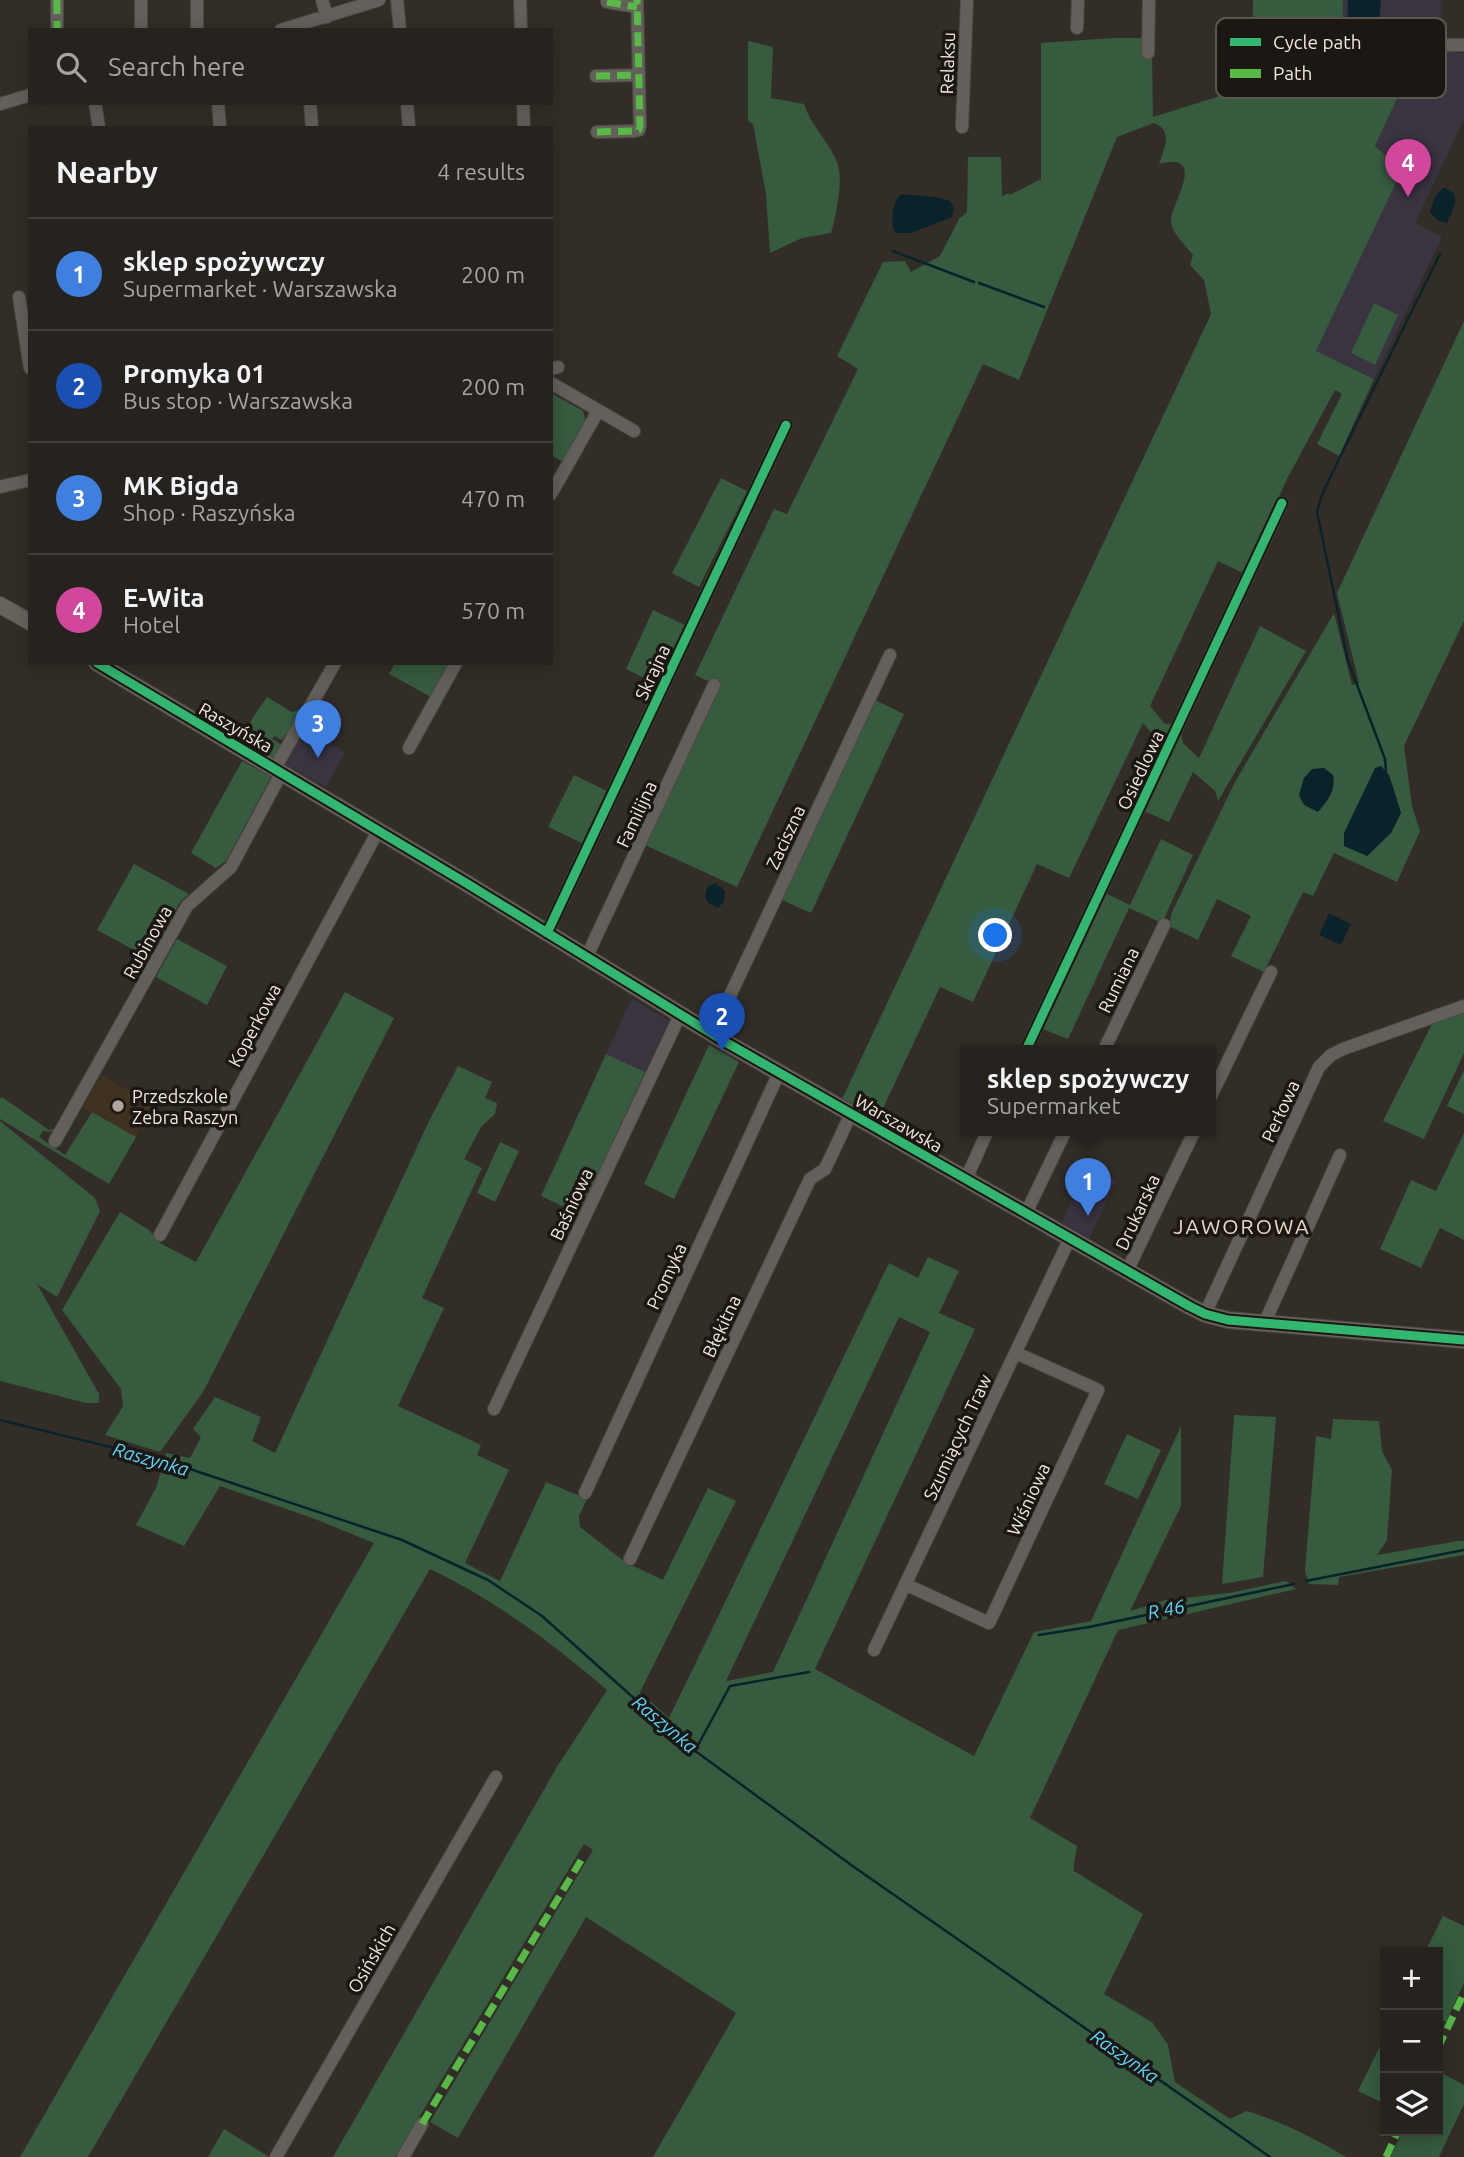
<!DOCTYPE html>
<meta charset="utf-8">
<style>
body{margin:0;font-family:Ubuntu,sans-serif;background:#2e2a26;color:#f1f3f6}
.controls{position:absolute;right:21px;bottom:21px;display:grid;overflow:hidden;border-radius:0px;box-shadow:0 4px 18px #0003}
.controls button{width:63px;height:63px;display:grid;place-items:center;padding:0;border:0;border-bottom:2px solid #423f3b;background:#26221d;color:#f1f3f6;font:35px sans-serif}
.you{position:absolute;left:996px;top:936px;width:24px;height:24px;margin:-18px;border:5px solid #fff;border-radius:50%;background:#1a73e8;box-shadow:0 0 0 10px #1a73e833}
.badge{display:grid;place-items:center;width:46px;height:46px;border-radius:50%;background:#ada79f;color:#fff;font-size:23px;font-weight:700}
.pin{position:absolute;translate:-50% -58px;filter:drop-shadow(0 2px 4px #0008)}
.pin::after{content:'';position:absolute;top:37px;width:24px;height:21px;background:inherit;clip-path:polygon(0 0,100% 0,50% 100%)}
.popup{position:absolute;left:960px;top:1045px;width:256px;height:91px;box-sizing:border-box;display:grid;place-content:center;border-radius:0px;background:#26221d;filter:drop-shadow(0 2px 5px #0005);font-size:23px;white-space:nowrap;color:#a4a4a4}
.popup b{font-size:26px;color:#f1f3f6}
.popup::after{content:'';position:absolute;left:50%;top:100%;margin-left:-14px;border:14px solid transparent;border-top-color:#26221d}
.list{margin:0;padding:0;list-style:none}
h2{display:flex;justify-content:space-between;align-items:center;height:91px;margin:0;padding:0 28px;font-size:30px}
h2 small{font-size:23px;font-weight:400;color:#a4a4a4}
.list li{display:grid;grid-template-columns:46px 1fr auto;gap:21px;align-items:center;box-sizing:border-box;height:112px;padding:0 28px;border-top:2px solid #423f3b}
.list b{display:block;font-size:26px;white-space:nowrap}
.list p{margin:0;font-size:23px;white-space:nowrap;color:#a4a4a4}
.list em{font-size:23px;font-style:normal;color:#a4a4a4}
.icon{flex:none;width:38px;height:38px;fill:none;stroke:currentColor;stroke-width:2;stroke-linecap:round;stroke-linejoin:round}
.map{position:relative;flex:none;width:1464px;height:2157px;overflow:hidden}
.search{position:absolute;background:#26221d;box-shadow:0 4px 18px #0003;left:28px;top:28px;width:525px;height:77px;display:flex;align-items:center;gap:18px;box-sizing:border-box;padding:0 24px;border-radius:0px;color:#a4a4a4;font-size:26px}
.panel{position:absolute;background:#26221d;box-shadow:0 4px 18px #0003;left:28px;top:126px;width:525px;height:539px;border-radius:0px}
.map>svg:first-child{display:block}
.commercial{fill:#3a3340}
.built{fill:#3f3221}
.green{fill:#365b3f;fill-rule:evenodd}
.water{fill:#0a232a}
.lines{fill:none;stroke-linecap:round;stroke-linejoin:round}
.stream{stroke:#0a232a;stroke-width:2.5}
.street-casing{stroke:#4d4842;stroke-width:14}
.secondary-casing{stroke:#4d4842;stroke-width:18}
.street{stroke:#635f5a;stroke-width:12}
.secondary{stroke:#69635d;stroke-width:16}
.quiet{stroke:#58b947;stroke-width:7;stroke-dasharray:14 7;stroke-linecap:butt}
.cycleway-casing{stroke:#1c1712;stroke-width:13}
.cycleway{stroke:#33b770;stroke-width:9}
.poi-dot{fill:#ada79f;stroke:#1c1712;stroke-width:2.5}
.labels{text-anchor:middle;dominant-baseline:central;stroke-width:7;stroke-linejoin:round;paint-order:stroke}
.street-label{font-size:18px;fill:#efe8e0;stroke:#1c1712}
.poi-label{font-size:18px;fill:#efe8e0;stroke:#1c1712;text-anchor:start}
.water-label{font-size:19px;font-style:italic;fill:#5ad6fe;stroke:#1c1712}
.quarter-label{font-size:21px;letter-spacing:2px;fill:#e6d9c9;stroke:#1c1712}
.key{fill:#1c1712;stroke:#5b5650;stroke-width:2}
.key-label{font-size:19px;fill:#efe8e0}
</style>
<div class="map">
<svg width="1464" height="2157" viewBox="0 0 1464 2157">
<rect width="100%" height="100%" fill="#332d27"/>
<path class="commercial" d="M1343,0H1441L1440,51L1464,53V119L1415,223L1442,237L1374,379L1316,351L1401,170L1375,146L1416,59L1341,65Z
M305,729L345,752L326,787L284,764Z
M632,998L669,1021L645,1072L606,1054Z
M1087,1164L1116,1181L1089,1239L1062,1223Z"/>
<path class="built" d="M101,1075L154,1104L136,1137L83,1107Z"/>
<path class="green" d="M1253,0H1343L1342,65L1416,58L1375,146L1402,170L1316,351L1374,379L1339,456L1317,444L1342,394L1335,390L1288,477L1243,573L1218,561L1150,706L1165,724H1172L1159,750L1156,738L1143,723L1069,878L1037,864L973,1002L940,987L878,1119L842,1099L1211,314L1204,280L1190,265L1193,255C1186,246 1173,234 1171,223C1168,207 1211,151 1159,164C1164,148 1174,131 1154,123L1117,137L1019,380L983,364L737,887L645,845L719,686L695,675L774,509L787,514L858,369L837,356L883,262L905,261L911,272L940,256L959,219L967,212L968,157H1001L1002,196L1009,193L1010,195L1041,179V43L1112,38H1144L1152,54L1153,117L1252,86Z
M748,41L773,47L771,98L804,104C812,128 828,140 837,162C844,177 836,217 831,233L802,238L770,253L766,194L753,124L748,121Z
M1374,303L1398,315L1375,365L1351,353Z
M1464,321V621L1404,746L1412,806L1420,831L1397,882L1334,853L1313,896L1303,892L1264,972L1231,956L1251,916L1217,899L1198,940L1169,926L1172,912L1235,782L1334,613L1352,685L1359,683L1337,593ZM1389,775L1401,813L1390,833L1367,856Z
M551,393L583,411L586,422L563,462L551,455Z
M721,478L747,491L699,587L672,573Z
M653,610L685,625L657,684L626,669Z
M1260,626L1306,651L1218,801L1215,791L1193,772L1169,822L1144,811L1181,733L1183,743L1199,758Z
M395,663H450L431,697L389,674Z
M267,697L292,712L302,709L288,735L286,734L282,740L275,736L272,739L282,745L274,759L247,743C243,726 258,711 267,697Z
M875,700L904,714L811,913L782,900Z
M242,761L271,777L226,861L216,868L191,853Z
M574,775L607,791L582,843L548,827Z
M1161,839L1193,855L1162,923L1129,908L1068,1039L1043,1029L1105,893L1130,905Z
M134,864L189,894L180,902L149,958L97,930Z
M177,939L227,966L207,1005L156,977Z
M345,992L394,1018L203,1392L160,1452L105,1435L123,1406L121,1389L62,1310L120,1212L149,1230L160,1243L196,1262Z
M1464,1010V1053L1424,1139L1383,1121L1434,1020Z
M709,1045L739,1062L674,1199L644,1184Z
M606,1054L645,1072L579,1214L541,1196Z
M458,1066L492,1082L485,1098L497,1103L495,1114L481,1127L464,1159L482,1168L422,1298L444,1308L398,1406L481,1445L477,1455L509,1470L465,1563L500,1581L546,1482L587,1499L579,1516L580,1527L625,1562L663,1580L708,1488L736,1501L640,1692L669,1718L889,1263L918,1278L928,1257L959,1271L939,1313L975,1329L815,1669L974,1756L1034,1632L1091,1621L1181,1426V1506L1130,1611L1166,1600L1229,1593L1286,1581L1296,1589L1118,1630L1030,1818L1077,1846C1076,1855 1073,1862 1074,1871L1143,1914L1104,1994L1152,2022L1168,2045L1175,2082L1230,2119L1247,2111C1283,2122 1314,2138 1346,2157H653L736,2013L586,1917L458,2138L430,2122L593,1850L584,1844L395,2157H333L557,1767L607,1690C552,1643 495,1600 430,1569L88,2157H20L374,1543L315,1519L220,1486L184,1546L136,1525L156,1488L166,1453L190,1458L201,1437L193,1429L215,1397L261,1417L252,1441L275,1453L429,1121ZM899,1317L930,1332L773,1672L726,1681Z
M1464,1070V1114L1447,1106Z
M2,1097L49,1130L55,1129L62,1117L65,1118L54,1132L43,1131L39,1137L65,1155L92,1112L136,1137L109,1184L0,1119V1099Z
M0,1121L95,1198L100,1211L57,1297L37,1284L99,1394V1403H86L0,1381Z
M1464,1133V1240L1440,1228L1421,1268L1380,1249L1411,1180L1436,1191Z
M500,1142L519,1151L495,1202L477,1193Z
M1234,1415L1276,1417L1263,1577L1222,1584Z
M1333,1419L1379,1421L1382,1451L1392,1470L1387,1540L1377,1555L1458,1541H1464V1555L1339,1577L1338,1585L1309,1584L1305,1571L1316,1436L1331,1439Z
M1127,1434L1161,1450L1138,1499L1104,1484Z
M1443,1916L1464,1926V1983L1446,2022L1438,2018V1952H1425Z
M1382,2042L1385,2044V2104L1358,2091Z
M1438,2071L1464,2085V2104L1439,2157H1390L1403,2131H1438Z
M224,2129L268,2156V2157H208Z"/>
<path class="water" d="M1348,0H1381L1376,58L1348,61L1346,59Z
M1443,188C1464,192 1453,209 1447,223L1437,220L1430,212L1435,197Z
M901,194L936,197L950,201L954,209L952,217L911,233H895C890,222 892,202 901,194Z
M1381,766L1389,775L1401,813L1391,833L1367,856L1344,846V833L1375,768Z
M1324,768L1333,775C1336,791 1328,800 1318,812L1304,805L1299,795L1304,778L1312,769Z
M715,883L725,891L724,902L718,908L708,903L705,898L707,887Z
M1329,913L1351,924L1341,945L1319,935Z"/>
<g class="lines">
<path class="stream" d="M893,251L974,282
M979,283L1044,307
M1386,771L1385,759L1348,661L1317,512L1322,495L1337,463L1440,254
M0,1420L163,1460L402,1540L488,1580L542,1616L683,1742L854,1867L1270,2157
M1306,1581L1464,1550
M1039,1635L1089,1627L1294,1584
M697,1747L730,1686L809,1672"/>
<g class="street-casing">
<path id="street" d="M57,0V30
M141,0V30
M322,0L327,17
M397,0L400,30
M520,0L521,30
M607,2L637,7
M1077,28L1078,0
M197,30V0
M281,30L379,0
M1445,45H1464
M1148,53L1149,0
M596,76L638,75
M95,103L99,128
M218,103L220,128
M310,103L312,128
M407,103L409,128
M523,103L524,128
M0,104L30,95
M962,127L967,0
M597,132L634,131L639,130L640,126L637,0
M19,297L30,368
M551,369L558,367
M551,383L634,431
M0,487L30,480
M551,494L598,411
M409,748L456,663
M275,768L335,663
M547,933L786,425
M587,956L714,685
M712,1034L890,655
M1026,1050L1282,503
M1104,1050L1164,925
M1210,1098L1271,972
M55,1141L187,906L231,867L282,772
M966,1179L988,1130
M1026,1213L1066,1130
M160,1235L378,831
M1127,1271L1195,1130
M1205,1314L1319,1067L1331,1055L1343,1049L1464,1006
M1264,1324L1340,1155
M494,1409L680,1015
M585,1493L779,1073
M630,1559L810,1179L825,1169L851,1114
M907,1585L989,1623L1098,1390L1016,1353
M874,1650L1070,1238
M276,2157L496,1777
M403,2157L422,2124"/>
</g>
<g class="secondary-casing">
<path id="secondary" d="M0,605L30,622
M97,663L466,883L727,1043L1189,1306L1205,1314L1228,1320L1464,1340"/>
</g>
<use href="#street" class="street"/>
<use href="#secondary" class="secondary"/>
<path class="quiet" d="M57,0V30
M607,2L637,7
M596,76L638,75
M597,132L634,131L639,130L640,126L637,0
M1438,2048L1464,1993
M422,2124L583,1857
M1386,2157L1398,2131"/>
<g class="cycleway-casing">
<path id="cycleway" d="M97,663L466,883L727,1043L1189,1306L1205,1314L1228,1320L1464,1340
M547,933L786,425
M1026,1050L1282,503"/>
</g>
<use href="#cycleway" class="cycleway"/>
</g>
<circle class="poi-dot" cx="118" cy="1106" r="7"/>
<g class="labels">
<g class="street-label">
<text transform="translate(947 63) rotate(-88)">Relaksu</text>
<text transform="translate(652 672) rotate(-65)">Skrajna</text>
<text transform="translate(236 727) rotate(30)">Raszyńska</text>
<text transform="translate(1140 770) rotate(-65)">Osiedlowa</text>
<text transform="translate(636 814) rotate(-65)">Familijna</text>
<text transform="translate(785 837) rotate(-65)">Zaciszna</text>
<text transform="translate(147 942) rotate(-61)">Rubinowa</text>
<text transform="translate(1118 980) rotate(-64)">Rumiana</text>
<text transform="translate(254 1025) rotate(-62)">Koperkowa</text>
<text transform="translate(1280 1111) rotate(-65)">Perłowa</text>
<text transform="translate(899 1123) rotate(30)">Warszawska</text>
<text transform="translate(571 1204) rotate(-65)">Baśniowa</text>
<text transform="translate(1137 1212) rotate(-65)">Drukarska</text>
<text transform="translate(666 1276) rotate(-65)">Promyka</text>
<text transform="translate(721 1326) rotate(-65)">Błękitna</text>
<text transform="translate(957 1437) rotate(-65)">Szumiących Traw</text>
<text transform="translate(1028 1499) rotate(-65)">Wiśniowa</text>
<text transform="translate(371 1958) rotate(-60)">Osińskich</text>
</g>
<g class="poi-label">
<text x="132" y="1096">Przedszkole<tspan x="132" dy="21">Zebra Raszyn</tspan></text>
</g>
<g class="water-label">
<text transform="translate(151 1459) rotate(16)">Raszynka</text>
<text transform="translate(1166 1609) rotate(-11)">R 46</text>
<text transform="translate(665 1724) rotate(40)">Raszynka</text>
<text transform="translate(1125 2056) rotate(35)">Raszynka</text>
</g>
<g class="quarter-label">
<text x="1242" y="1226">JAWOROWA</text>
</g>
</g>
<rect x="1216" y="18" width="230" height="80" rx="10" class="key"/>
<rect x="1230" y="38" width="31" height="8" fill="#33b770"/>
<rect x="1230" y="69" width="31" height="9" fill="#58b947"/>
<g class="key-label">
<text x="1273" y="49">Cycle path</text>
<text x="1273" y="80">Path</text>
</g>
</svg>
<div class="controls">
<button>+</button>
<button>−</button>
<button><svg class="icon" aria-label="layers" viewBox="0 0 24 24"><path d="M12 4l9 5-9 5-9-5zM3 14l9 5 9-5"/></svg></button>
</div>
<div class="you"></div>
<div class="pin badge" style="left:1088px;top:1216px;background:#3f7fe0">1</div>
<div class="popup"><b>sklep spożywczy</b>Supermarket</div>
<div class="pin badge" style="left:722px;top:1051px;background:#1a4fb4">2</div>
<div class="pin badge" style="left:318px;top:758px;background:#3f7fe0">3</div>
<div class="pin badge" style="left:1408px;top:197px;background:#d1479c">4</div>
<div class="search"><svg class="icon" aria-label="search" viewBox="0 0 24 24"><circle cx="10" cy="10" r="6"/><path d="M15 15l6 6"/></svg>Search here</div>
<section class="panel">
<h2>Nearby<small>4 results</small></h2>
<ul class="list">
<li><span class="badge" style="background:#3f7fe0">1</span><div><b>sklep spożywczy</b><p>Supermarket · Warszawska</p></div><em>200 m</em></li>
<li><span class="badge" style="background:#1a4fb4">2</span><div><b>Promyka 01</b><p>Bus stop · Warszawska</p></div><em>200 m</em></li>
<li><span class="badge" style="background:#3f7fe0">3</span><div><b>MK Bigda</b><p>Shop · Raszyńska</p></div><em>470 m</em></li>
<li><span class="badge" style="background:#d1479c">4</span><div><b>E-Wita</b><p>Hotel</p></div><em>570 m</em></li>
</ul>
</section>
</div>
